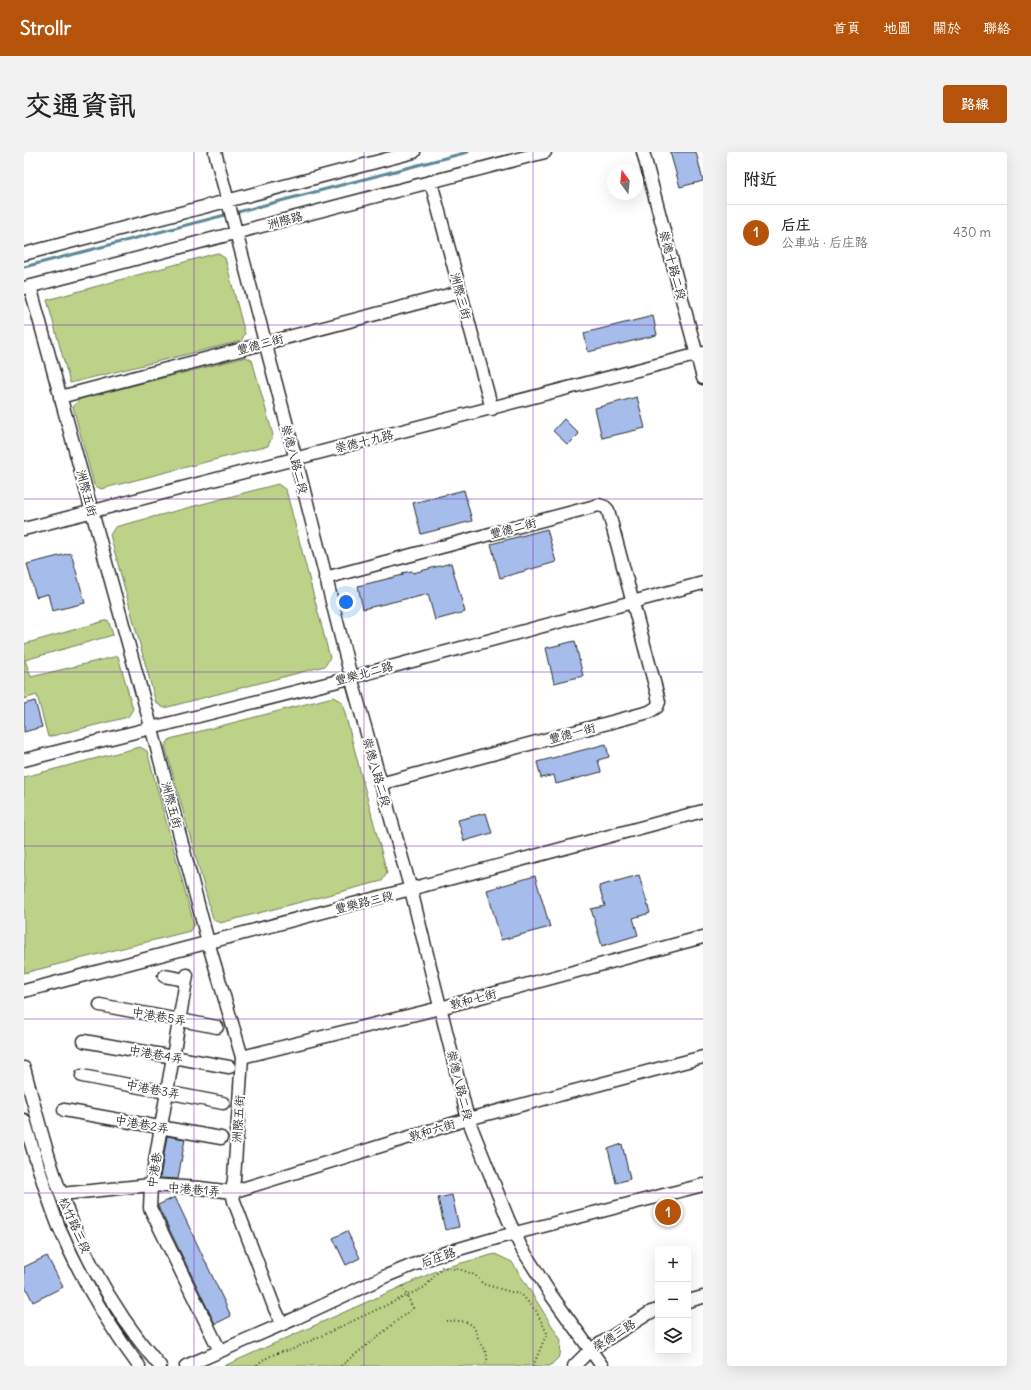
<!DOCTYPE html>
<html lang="zh-TW">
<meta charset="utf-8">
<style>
body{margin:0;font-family:Delius,"LXGW WenKai TC",sans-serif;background:#f2f2f2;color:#222}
.controls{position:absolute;right:12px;bottom:12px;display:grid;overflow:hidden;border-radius:4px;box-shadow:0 4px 16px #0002}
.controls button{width:36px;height:36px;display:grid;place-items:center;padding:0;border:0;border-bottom:1px solid #e0e0e0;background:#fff;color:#222;font:20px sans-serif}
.compass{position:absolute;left:583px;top:12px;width:36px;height:36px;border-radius:50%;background:#fff;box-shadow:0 4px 16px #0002;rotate:345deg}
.you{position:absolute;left:322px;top:450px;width:14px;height:14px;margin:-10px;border:3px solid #fff;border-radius:50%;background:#1a73e8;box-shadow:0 0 0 6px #1a73e833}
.badge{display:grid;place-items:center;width:26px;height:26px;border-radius:50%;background:#b45309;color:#fff;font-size:13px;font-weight:700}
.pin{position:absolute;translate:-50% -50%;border:2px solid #fff;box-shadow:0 1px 4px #0006}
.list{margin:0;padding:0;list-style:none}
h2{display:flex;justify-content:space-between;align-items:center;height:52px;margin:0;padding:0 16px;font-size:17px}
h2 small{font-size:13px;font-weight:400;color:#767676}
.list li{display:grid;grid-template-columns:26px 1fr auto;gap:12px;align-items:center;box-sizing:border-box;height:56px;padding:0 16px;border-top:1px solid #e0e0e0}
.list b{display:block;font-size:15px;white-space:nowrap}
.list p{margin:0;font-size:13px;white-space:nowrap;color:#767676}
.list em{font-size:13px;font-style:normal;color:#767676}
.icon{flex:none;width:22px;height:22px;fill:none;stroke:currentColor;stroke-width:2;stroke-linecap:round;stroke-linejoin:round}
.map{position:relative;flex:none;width:679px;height:1214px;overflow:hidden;border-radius:4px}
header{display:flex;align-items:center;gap:24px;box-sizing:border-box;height:56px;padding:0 20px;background:#b45309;color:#fff}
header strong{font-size:19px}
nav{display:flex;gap:22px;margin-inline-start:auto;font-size:14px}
.intro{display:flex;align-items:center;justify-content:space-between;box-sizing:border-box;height:96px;padding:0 24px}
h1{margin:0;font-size:28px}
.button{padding:10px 18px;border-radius:4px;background:#b45309;color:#fff;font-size:14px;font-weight:700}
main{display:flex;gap:24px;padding:0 24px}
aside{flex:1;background:#fff;border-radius:4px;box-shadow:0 4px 16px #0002}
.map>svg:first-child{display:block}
.green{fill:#bcd288;stroke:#747e5a}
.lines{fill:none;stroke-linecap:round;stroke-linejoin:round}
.stream{stroke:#5c8896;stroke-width:3}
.building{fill:#a6bcea;stroke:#2b2b2b}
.minor-casing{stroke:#2b2b2b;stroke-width:15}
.path{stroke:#2b2b2b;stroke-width:2;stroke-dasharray:1 3;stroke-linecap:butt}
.minor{stroke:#fff;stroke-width:12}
.grid{fill:none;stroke:#7b2cbf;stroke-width:1;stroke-opacity:0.55}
.labels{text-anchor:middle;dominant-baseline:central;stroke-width:4;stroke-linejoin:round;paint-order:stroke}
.street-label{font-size:12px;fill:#2b2b2b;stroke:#fff}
</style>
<header>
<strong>Strollr</strong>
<nav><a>首頁</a><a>地圖</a><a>關於</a><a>聯絡</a></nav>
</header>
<div class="intro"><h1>交通資訊</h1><a class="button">路線</a></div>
<main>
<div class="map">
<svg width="679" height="1214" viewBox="0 0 679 1214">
<rect width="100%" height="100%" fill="#fff"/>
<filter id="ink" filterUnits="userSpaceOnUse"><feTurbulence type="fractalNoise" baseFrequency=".025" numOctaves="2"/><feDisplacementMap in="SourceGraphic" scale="8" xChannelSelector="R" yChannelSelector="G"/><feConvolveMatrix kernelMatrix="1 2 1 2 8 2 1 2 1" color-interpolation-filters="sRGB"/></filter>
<g filter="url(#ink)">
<path class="green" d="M193,101L201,106L221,182L217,189L46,231L23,148Z
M222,205L228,208L249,283L244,294L77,337L70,333L49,255L56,247Z
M254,332L262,338L306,506L301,514L140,556L132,551L86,383L91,375Z
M84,468L89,483L1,508L7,525L94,504L109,557L104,565L24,585L13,543L0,547V492Z
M309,545L318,550L363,721L358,729L196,771L189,767L141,594L146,587Z
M116,595L123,599L170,772L166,779L0,821V625Z
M471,1102L488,1110L537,1188L536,1204L526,1214H200L419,1116Z"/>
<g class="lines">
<path class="stream" d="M210,61L444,0
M0,115L205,62"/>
</g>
<path class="building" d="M646,0H672L679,29L656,35Z
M629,164L633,183L564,200L560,181Z
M613,245L621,276L578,286L571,256Z
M540,267L555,282L544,293L529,279Z
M440,338L448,369L397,382L389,351Z
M523,377L532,410L476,426L467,392Z
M47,401L61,451L28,459L24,442L12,445L3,412Z
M427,411L441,460L411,468L404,442L385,447V446L339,457L334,434L379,423L378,421L388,419L389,421Z
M551,489L559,524L530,531L522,496Z
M11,549L18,575L0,580V552Z
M582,592L585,605L574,608L577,620L532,632L530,623L517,626L513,610Z
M462,661L468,681L440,689L434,668Z
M615,723L626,761L609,766L614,783L578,794L567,757L581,754L575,734Z
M511,724L526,775L477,788L463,738Z
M143,984L161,987L154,1027L136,1026Z
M598,992L606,1027L592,1031L584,997Z
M428,1043L435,1075L421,1078L414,1046Z
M151,1045L207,1164L191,1172L134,1054V1053Z
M323,1079L336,1106L322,1113L309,1086Z
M23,1104L39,1135L9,1150L0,1132V1115Z"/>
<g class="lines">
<g class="minor-casing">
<path id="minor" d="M191,0L276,323L327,525L387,738L444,967L484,1067L497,1095L527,1143L578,1214
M619,0L679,226
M407,30L468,257
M0,102L390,0
M6,134L131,589L184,790L218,905L210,1027L208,1040L210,1049L251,1157L258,1172
M0,136L521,0
M36,245L436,140
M0,377L679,201
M301,426L575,353L581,355L584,358L633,541L635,550L633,555L625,560L356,632
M0,608L314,529L679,431
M163,823L127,1033L126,1056L196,1199
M140,824L162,828
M0,839C227,779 453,720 679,659
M76,853L193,875
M60,889L205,915
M218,905L416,856L679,785
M0,916C13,964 25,1012 43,1058C65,1114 97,1169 136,1214
M58,924L199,951
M40,958L197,986
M0,968C11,1004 21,1040 35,1075C56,1124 83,1172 115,1214
M37,1042L127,1033L176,1036L208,1040L444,967L679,905
M664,1149L679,1145
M162,1214L270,1167L362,1124L411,1104L476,1085L679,1033
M550,1214L566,1198L627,1160L634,1158"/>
</g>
<path class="path" d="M422,1169C429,1169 438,1168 444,1171C452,1174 452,1182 455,1189C459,1198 467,1202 461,1214
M233,1214C243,1204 253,1200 267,1198L401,1135L418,1115L438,1118L451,1123L459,1132L498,1143L512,1159L523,1181L509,1214
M317,1214L389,1156L378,1133"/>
<use href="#minor" class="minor"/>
</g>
</g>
<path class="grid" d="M170,0V1214M340,0V1214M509,0V1214M0,173H679M0,347H679M0,520H679M0,694H679M0,867H679M0,1041H679"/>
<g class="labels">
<g class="street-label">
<text transform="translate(261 68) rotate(-15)">洲際路</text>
<text transform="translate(649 113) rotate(75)">崇德十路二段</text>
<text transform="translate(437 144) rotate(75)">洲際三街</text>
<text transform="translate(236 192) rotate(-15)">豐德三街</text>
<text transform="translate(340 289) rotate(-14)">崇德十九路</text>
<text transform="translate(271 307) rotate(75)">崇德八路二段</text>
<text transform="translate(63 341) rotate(75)">洲際五街</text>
<text transform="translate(489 376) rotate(-15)">豐德二街</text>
<text transform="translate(340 521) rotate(-15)">豐樂北二路</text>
<text transform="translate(548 581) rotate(-15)">豐德一街</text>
<text transform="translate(353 620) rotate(74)">崇德八路二段</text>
<text transform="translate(148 653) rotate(75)">洲際五街</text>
<text transform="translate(340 750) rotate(-14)">豐樂路三段</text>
<text transform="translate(449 847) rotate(-15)">敦和七街</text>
<text transform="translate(135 864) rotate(10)">中港巷5弄</text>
<text transform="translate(132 902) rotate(10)">中港巷4弄</text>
<text transform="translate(436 933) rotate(76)">崇德八路二段</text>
<text transform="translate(129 937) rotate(11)">中港巷3弄</text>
<text transform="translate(214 967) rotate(-86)">洲際五街</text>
<text transform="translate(118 972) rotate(10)">中港巷2弄</text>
<text transform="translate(408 978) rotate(-17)">敦和六街</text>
<text transform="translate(130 1018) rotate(-81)">中港巷</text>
<text transform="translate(170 1037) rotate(5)">中港巷1弄</text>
<text transform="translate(51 1073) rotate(66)">松竹路三段</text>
<text transform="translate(414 1105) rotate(-19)">后庄路</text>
<text transform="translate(590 1183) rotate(-33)">榮德三路</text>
</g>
</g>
</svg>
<div class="controls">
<button>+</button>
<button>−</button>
<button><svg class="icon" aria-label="layers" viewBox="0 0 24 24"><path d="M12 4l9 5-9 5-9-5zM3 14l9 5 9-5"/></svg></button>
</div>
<svg class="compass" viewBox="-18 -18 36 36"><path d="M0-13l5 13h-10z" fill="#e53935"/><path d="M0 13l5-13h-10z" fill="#767676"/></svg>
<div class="you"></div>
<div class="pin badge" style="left:644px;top:1060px">1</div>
</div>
<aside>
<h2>附近<small></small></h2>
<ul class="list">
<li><span class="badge">1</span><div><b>后庄</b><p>公車站 · 后庄路</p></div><em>430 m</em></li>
</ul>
</aside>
</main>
